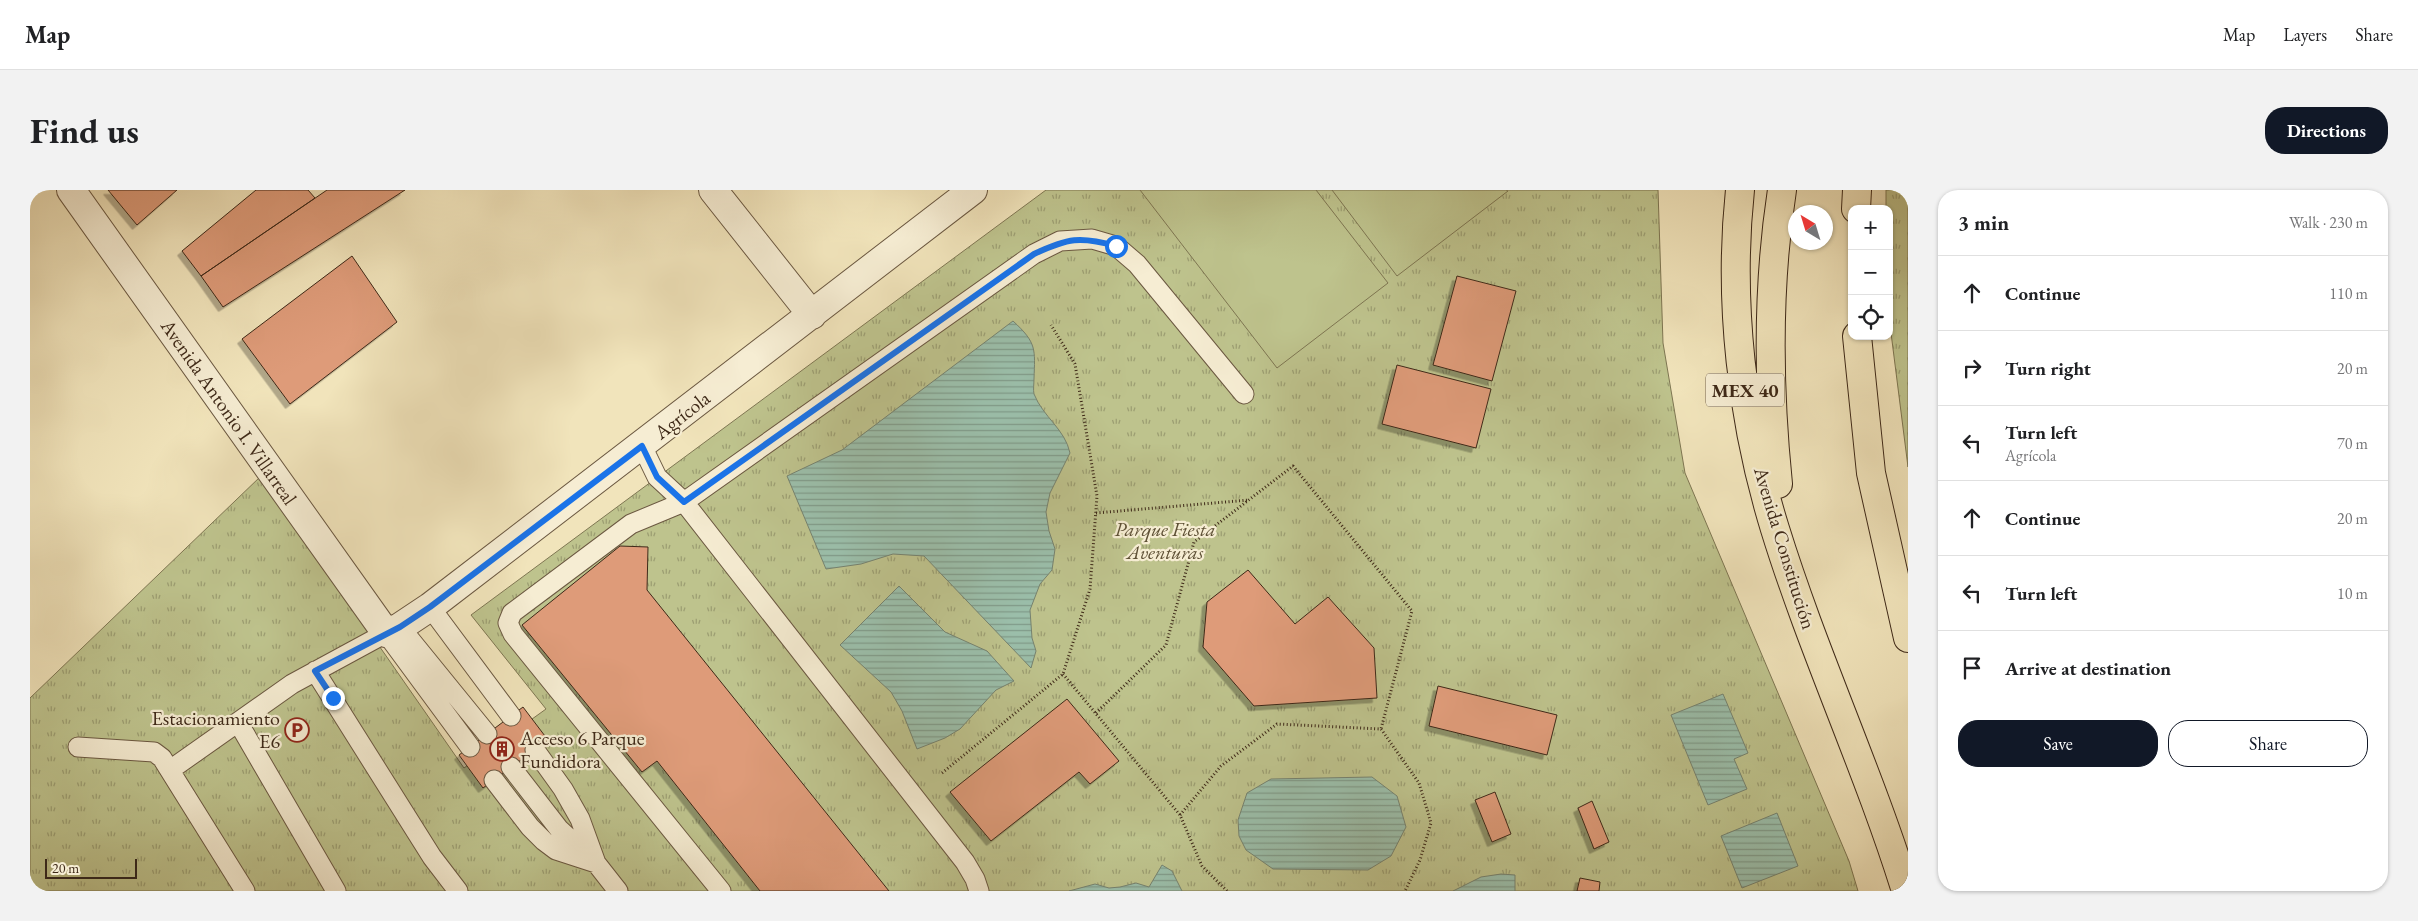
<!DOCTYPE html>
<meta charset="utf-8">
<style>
body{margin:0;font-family:"EB Garamond",serif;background:#f2f2f2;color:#202124}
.controls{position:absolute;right:15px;top:15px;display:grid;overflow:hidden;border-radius:10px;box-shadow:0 1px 4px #0004}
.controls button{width:45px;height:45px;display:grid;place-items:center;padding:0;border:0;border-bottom:1px solid #e0e0e0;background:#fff;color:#202124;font:25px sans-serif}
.compass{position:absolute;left:1758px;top:15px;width:45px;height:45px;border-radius:50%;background:#fff;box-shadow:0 1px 4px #0004;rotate:322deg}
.scale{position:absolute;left:15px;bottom:12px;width:92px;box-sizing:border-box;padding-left:5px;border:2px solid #3e2918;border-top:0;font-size:14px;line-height:18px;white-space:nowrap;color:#3e2918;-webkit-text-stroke:4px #f6edd3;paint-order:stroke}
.stop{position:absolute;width:15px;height:15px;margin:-11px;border:4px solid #1a73e8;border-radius:50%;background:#fff}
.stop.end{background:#1a73e8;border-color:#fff;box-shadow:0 1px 5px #0008}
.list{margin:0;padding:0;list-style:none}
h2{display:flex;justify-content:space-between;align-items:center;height:65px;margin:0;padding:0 20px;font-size:21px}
h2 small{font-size:16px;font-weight:400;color:#757577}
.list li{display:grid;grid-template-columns:32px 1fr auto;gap:15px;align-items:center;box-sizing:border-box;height:75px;padding:0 20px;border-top:1px solid #e0e0e0}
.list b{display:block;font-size:19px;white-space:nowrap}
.list p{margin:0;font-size:16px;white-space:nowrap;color:#757577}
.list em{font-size:16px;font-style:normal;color:#757577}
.actions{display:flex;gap:10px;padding:15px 20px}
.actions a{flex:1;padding:11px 0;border:1px solid #111827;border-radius:20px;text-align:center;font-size:18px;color:#111827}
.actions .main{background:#111827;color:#fff}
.icon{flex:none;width:28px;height:28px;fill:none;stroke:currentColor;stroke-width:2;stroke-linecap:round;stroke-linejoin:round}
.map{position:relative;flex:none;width:1878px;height:701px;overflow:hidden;border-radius:20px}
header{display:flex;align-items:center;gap:30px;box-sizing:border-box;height:70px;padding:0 25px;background:#fff;border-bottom:1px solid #e0e0e0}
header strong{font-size:24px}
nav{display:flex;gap:28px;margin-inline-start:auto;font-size:18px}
.intro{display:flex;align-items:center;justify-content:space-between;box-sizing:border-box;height:120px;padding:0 30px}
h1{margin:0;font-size:35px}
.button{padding:12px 22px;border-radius:20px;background:#111827;color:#fff;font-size:18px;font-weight:700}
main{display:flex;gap:30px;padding:0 30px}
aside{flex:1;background:#fff;border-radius:20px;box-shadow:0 1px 4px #0004}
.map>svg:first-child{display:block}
.grass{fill:url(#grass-tufts);stroke:#7e7652}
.pitch{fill:#bec38d;stroke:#7e7652}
.water{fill:url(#water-rules);stroke:#768370}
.building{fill:#de9b79;stroke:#3e2918;filter:url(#shadow)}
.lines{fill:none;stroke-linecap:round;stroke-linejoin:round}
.lane-casing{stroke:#6b5841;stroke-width:21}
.street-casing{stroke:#6b5841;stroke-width:30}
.highway-casing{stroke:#3e2918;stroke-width:30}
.path{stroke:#3e2918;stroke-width:3;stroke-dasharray:1 2.5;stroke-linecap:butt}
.lane{stroke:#f6edd3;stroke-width:19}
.street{stroke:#f6edd3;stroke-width:28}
.highway{stroke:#f1e4bb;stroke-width:28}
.route{stroke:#1a73e8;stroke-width:6}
.labels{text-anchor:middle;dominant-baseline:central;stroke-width:4.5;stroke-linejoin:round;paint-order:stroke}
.shield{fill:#f6edd3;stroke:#756450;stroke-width:1}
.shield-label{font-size:19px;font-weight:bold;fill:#3e2918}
.street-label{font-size:20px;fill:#3e2918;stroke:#f6edd3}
.park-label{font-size:20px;font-style:italic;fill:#5e5035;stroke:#f6edd3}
.poi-label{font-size:20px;fill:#3e2918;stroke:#f6edd3;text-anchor:end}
</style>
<header>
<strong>Map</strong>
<nav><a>Map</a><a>Layers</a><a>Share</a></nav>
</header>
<div class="intro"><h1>Find us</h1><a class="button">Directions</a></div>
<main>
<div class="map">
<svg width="1878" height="701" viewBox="0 0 1878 701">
<defs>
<pattern id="grass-tufts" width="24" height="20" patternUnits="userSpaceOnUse" patternTransform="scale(1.25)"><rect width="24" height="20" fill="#bec38d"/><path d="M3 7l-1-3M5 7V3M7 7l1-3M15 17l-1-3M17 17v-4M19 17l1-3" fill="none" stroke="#9c9e72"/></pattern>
<pattern id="water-rules" width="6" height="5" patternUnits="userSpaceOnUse" patternTransform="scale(1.25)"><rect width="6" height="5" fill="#9bbfab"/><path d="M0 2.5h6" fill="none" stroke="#809b8a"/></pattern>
<filter id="shadow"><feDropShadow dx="-4.5" dy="4.5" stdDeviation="0" flood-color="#0004"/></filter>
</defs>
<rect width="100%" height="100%" fill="#f1e4bb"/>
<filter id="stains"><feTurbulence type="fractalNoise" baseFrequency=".004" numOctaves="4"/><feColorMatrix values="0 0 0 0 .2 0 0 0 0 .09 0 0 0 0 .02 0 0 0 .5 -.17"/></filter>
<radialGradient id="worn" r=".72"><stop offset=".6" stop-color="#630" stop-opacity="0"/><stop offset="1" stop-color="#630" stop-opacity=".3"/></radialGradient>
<path class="grass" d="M1016,0H1628L1633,153L1655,283L1819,671L1828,701H0V508L231,286L434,578L516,519L441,425Z
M1856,0H1878V277L1860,135L1859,19H1856Z"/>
<path class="pitch" d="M1110,0H1286L1358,93L1247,178Z
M1302,0H1476L1478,1L1367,86Z"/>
<path class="water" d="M983,131C1007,153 1005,159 1004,189C1004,194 1003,200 1004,204C1013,227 1035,239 1040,263L1020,303L1016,322L1019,341L1025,359L1022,380L1010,394L1000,420L1002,448L1006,461L1001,478L894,366L863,364L831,374L796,379L757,286L812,260Z
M869,396L915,442L957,461L984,491L966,500L930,539L915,548L887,559L872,521L861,502L810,455Z
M1693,504L1718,563L1704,569L1717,599L1678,615L1641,525Z
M1342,587L1367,606L1376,637L1361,666L1338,680L1243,679L1216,660L1209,646L1208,630L1217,603L1241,589Z
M1747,623L1768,676L1712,698L1691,646Z
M1132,675L1142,681L1152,701H1039L1065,694L1079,698L1090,697L1106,693L1119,697Z
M1471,684L1485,685V701H1423L1451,687Z"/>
<path class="building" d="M78,0H147L107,35Z
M226,0H278L285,8L171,86L152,61Z
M297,0H375L193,117L171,86Z
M322,66L367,132L260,214L212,149Z
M1427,86L1486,101L1462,191L1403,175Z
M1367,175L1461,199L1446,258L1352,234Z
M590,356L618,357L617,400L859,701H730L627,571L612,582L492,435Z
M1218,380L1265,434L1298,407L1344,458L1347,508L1224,516L1173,457L1177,412Z
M1408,496L1527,525L1517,565L1399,536Z
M1037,509L1089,571L1060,594L1049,582L961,651L920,602Z
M493,517L518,550L453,598L429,565Z
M1465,602L1481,644L1462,652L1445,610Z
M1562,611L1579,652L1564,659L1548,618Z
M1550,688L1570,692L1569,701H1547Z"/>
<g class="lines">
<g class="lane-casing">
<path id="lane" d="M612,256L627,287L654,312L601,334L482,423L478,433L483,444L691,701
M400,417L481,526
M370,437L457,544
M285,481L402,667L428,701
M209,534L306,701
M48,557L124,562L132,568L215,701
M481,577L529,639L566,673L550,629L533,599L505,560
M140,580L262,494L356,443L440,557
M464,590L500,637L514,651L526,660L566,673L588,701
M949,701L945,689L935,672L654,312L1004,64L1030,51L1062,49L1086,56L1107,74L1214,204"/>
</g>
<g class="street-casing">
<path id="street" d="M41,0L356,443L370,437L400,417L943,0
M683,0L782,125"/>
</g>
<g class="highway-casing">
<path id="highway" d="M1710,0C1698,112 1712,232 1745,339C1783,462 1838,579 1876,701
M1826,19L1827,0
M1827,146L1841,283L1878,448
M1748,294C1738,196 1737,97 1752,0"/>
</g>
<path class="path" d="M1066,323L1219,310
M1033,484L1150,625
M1066,523L1136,455L1164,352L1263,276L1382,421L1351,539
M912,583L1033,484L1060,399L1067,306L1045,174L1021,135
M1197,701L1172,676L1150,625L1191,576L1247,534L1351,539L1389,593L1401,633L1390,670L1375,701"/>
<use href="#lane" class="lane"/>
<use href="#street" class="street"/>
<use href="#highway" class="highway"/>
</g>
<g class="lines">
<path class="route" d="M303,508L285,481L370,437L400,417L612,256L627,287L654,312L1004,64C1038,48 1050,46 1086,56"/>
</g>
<defs>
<g id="parking-ring" transform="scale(1.25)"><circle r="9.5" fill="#f6edd3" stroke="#8f2418" stroke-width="1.5"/><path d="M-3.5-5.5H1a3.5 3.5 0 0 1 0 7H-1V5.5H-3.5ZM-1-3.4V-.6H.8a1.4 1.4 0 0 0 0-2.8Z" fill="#8f2418"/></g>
<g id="building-ring" transform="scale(1.25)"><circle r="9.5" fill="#f6edd3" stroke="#8f2418" stroke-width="1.5"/><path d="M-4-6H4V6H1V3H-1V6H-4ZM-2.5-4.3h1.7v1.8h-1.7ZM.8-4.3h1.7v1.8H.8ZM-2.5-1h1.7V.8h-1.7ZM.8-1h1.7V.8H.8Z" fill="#8f2418"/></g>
</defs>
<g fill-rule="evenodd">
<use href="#parking-ring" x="267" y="540"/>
<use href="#building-ring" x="472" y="559"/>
</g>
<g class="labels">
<rect class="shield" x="1676" y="183.5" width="78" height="33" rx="4"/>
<g class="shield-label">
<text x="1715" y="200">MEX 40</text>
</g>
<g class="street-label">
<text transform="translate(199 222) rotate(55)">Avenida Antonio I. Villarreal</text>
<text transform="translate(652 225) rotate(-38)">Agrícola</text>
<text transform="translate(1755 358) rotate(73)">Avenida Constitución</text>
</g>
<g class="park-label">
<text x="1135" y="339">Parque Fiesta<tspan x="1135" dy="23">Aventuras</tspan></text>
</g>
<g class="poi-label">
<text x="250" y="528">Estacionamiento<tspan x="250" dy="23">E6</tspan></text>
<text x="490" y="548" text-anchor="start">Acceso 6 Parque<tspan x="490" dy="23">Fundidora</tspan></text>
</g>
</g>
<rect width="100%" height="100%" filter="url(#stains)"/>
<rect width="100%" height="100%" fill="url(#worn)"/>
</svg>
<div class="controls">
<button>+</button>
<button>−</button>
<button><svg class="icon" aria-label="locate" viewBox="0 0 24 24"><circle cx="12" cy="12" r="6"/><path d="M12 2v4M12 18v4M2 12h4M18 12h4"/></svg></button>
</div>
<svg class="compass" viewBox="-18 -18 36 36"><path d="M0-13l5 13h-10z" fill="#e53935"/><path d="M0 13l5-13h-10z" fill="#757577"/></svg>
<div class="scale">20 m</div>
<div class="stop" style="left:1086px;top:56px"></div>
<div class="stop end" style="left:303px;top:508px"></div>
</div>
<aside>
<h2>3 min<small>Walk · 230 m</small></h2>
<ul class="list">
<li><svg class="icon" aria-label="ahead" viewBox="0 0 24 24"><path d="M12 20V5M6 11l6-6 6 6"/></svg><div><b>Continue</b></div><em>110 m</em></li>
<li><svg class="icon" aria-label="right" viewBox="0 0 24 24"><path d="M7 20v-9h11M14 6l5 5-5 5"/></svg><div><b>Turn right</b></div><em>20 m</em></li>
<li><svg class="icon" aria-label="left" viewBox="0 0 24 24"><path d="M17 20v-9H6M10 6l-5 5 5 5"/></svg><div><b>Turn left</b><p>Agrícola</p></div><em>70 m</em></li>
<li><svg class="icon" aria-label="ahead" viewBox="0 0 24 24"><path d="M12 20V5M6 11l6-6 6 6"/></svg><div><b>Continue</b></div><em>20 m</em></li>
<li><svg class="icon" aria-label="left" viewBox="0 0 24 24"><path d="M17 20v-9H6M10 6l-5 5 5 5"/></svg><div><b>Turn left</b></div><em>10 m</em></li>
<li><svg class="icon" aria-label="arrive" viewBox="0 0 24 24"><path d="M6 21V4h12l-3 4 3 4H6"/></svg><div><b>Arrive at destination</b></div></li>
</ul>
<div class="actions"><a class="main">Save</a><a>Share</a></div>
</aside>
</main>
